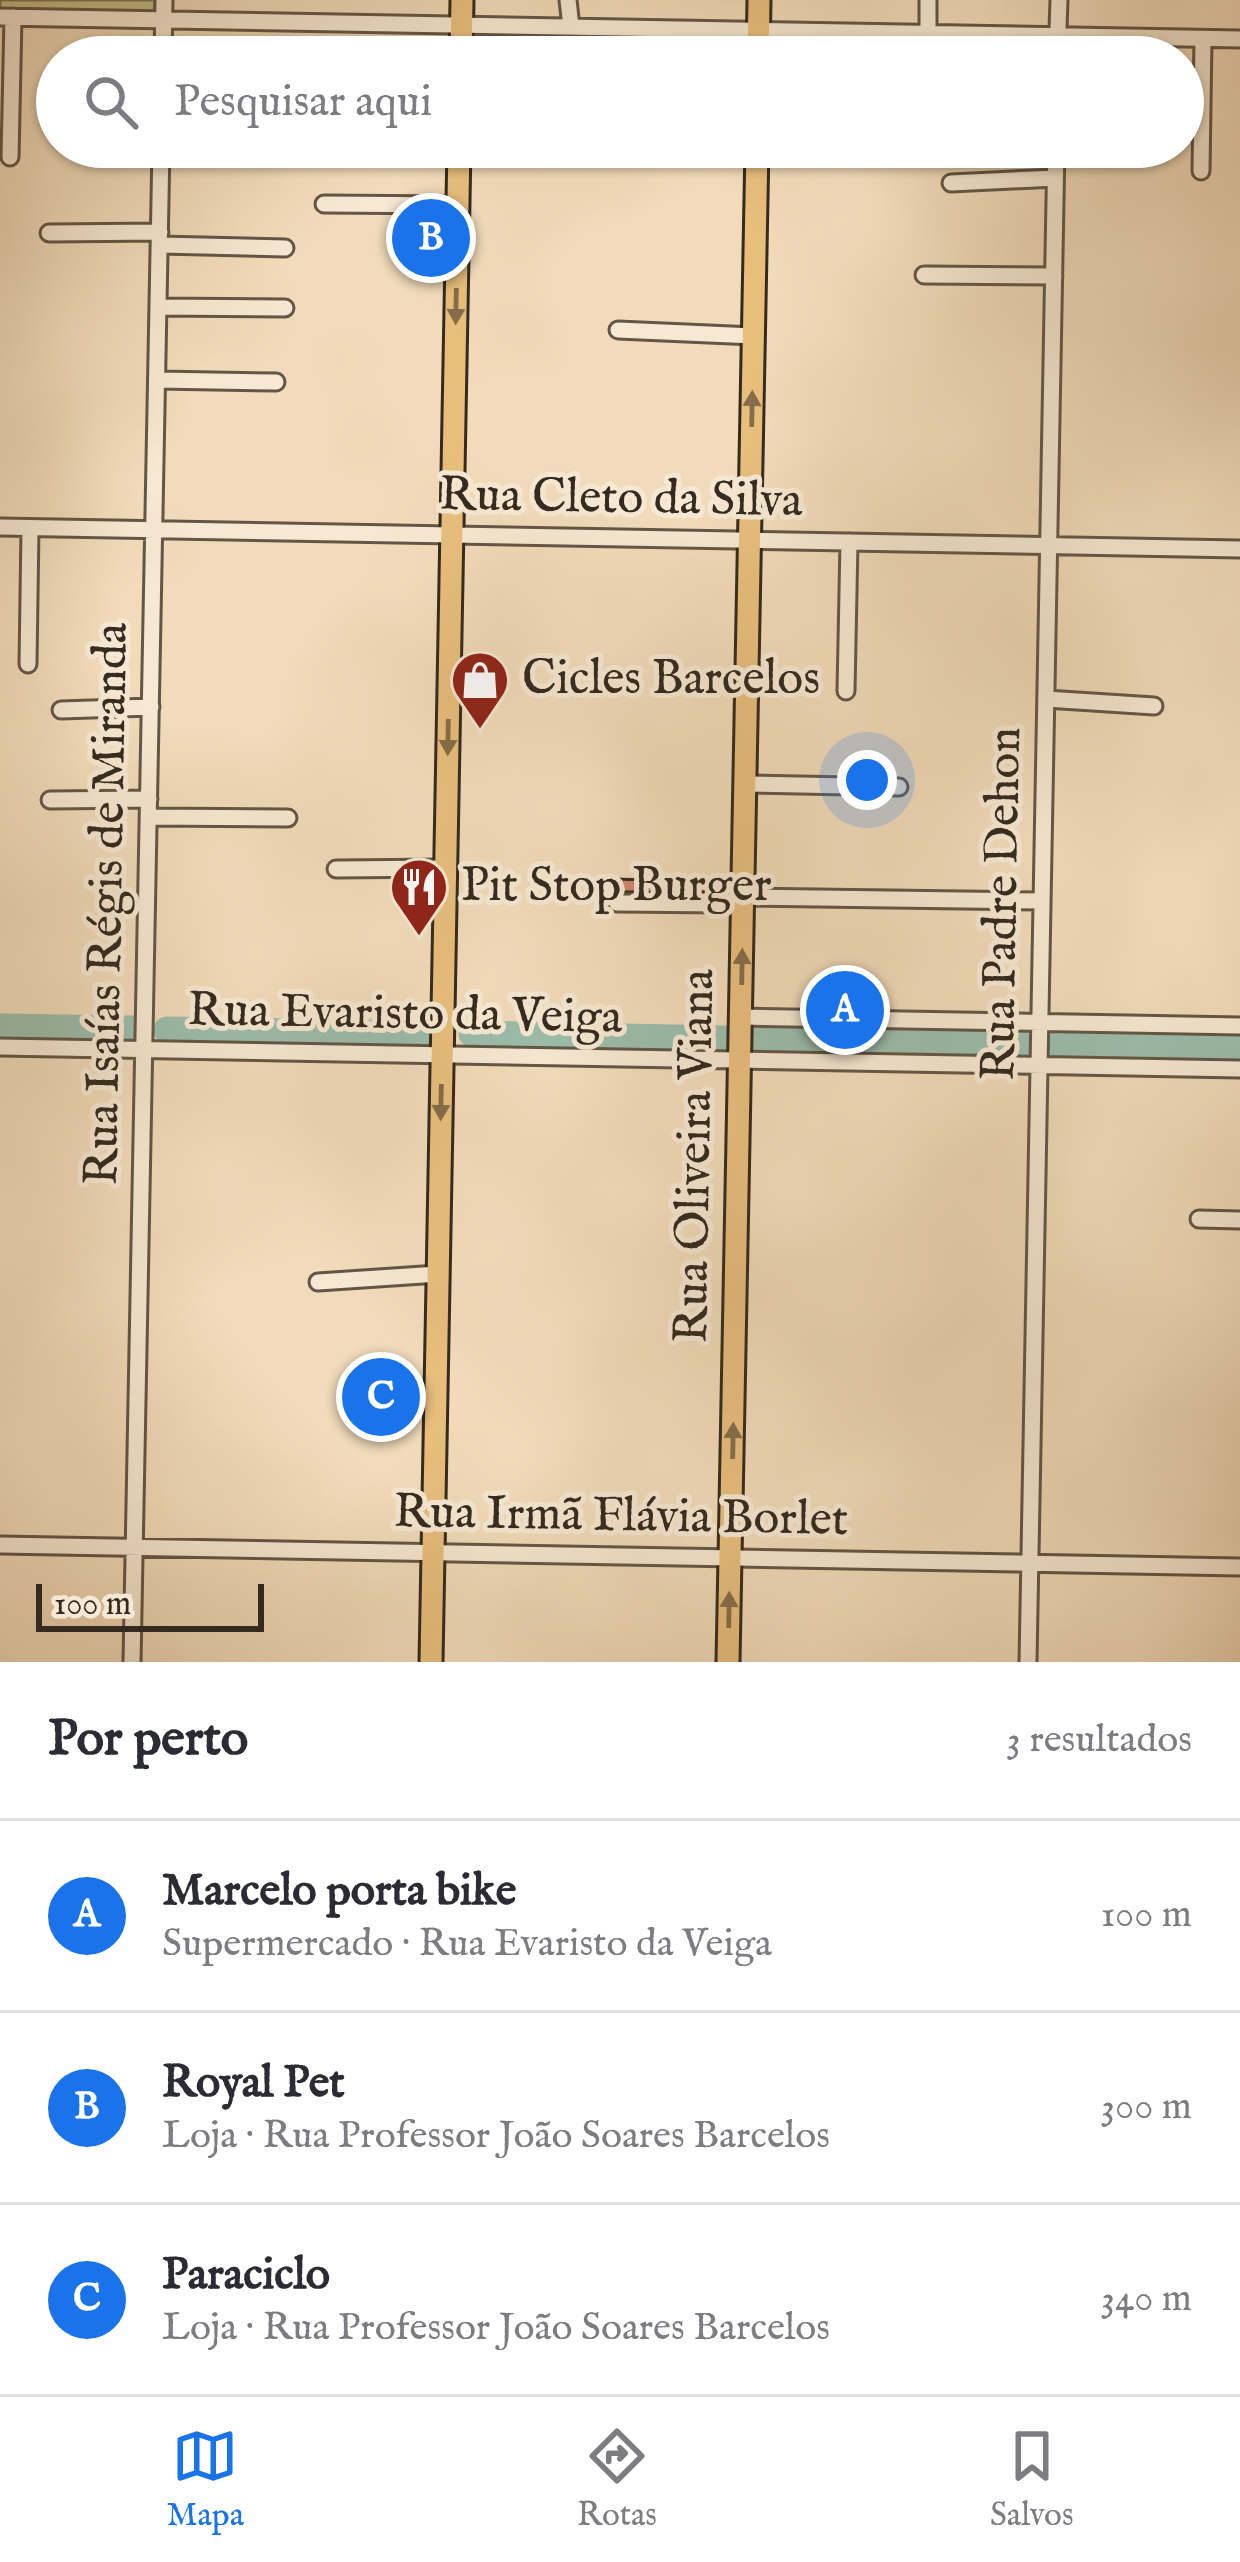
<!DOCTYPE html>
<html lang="pt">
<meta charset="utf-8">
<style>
body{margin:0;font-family:"IM FELL English",serif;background:#f7f7f7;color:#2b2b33}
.scale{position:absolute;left:36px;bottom:30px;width:228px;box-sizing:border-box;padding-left:12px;border:6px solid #342a1f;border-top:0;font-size:33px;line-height:42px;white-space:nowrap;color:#342a1f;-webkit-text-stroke:9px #f6e8d2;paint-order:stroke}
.you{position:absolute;left:867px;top:780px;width:42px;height:42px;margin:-30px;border:9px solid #fff;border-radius:50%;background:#1a73e8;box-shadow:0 0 0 18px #1a73e833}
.badge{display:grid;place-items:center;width:78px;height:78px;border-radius:50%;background:#1a73e8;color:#fff;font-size:39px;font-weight:700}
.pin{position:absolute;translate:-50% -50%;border:6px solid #fff;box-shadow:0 3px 12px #0006}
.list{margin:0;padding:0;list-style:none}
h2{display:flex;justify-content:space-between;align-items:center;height:156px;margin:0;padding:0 48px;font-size:51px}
h2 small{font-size:39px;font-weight:400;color:#7c7c81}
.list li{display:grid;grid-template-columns:78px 1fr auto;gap:36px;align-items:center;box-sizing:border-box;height:192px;padding:0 48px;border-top:3px solid #e1e1e2}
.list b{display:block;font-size:45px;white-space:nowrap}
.list p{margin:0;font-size:39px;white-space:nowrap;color:#7c7c81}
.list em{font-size:39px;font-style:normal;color:#7c7c81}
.icon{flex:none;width:66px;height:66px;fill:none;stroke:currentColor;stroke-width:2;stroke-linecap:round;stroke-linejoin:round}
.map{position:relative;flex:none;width:1240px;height:1662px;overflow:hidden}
.search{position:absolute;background:#fff;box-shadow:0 3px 9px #0004;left:36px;right:36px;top:36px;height:132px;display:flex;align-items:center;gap:30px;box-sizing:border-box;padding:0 42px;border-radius:66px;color:#7c7c81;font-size:45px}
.sheet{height:732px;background:#fff}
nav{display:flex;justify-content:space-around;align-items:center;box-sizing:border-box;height:168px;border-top:3px solid #e1e1e2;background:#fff;font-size:33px;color:#7c7c81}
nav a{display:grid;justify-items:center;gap:6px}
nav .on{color:#1a73e8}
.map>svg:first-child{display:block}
.green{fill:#c2be8a;stroke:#7b7454;stroke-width:3}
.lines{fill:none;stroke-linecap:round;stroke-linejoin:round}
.river{stroke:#9bbcaa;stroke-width:27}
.building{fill:#cd866e;stroke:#342a1f;stroke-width:3}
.minor-casing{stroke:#635646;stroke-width:21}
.major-casing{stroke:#342a1f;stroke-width:27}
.minor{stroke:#f6e8d2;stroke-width:15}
.major{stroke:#e8be7d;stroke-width:21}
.oneway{fill:#856d49}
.labels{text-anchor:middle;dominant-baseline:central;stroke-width:10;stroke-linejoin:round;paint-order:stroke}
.street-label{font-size:48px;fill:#342a1f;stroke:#f6e8d2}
.poi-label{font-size:48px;fill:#342a1f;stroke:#f6e8d2;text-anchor:start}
</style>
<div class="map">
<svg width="1240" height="1662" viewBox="0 0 1240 1662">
<rect width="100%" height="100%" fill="#f1dbba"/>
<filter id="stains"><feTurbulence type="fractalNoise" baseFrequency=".00167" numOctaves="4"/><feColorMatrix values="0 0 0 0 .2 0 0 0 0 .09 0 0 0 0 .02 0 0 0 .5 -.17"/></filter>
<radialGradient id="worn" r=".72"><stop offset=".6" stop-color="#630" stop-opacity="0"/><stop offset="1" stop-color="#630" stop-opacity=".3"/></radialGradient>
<path class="green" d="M0,0H155L154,14L0,12Z"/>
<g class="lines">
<path class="river" d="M0,1027L133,1029
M167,1030L422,1034
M472,1034L725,1039
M754,1039L1240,1049"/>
</g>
<path class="building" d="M614,879L722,882V892H614Z"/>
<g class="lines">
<g class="minor-casing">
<path id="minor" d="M568,0L571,27
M0,17L1240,39
M928,34V0
M163,57L164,0
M1057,57L1059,0
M1183,129H1188
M10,157L13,17
M1201,171L1203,39
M951,183L1055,178
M324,204L458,205
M49,233L160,232
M160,245L285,248
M924,275L1054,276
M158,307L285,308
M618,330L754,336
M157,380L276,382
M0,527L1240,549
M28,664L30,528
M846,691L849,542
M1046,699L1154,706
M61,710L151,707
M745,784L899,787
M50,800L149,799
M149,817L288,818
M336,869L446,868
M617,903L723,904L743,897L1042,901
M741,1017L1240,1026
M0,1047L1240,1069
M1199,1219L1240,1220
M318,1282L438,1274
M0,1545L1240,1567
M132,1662L161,147
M1028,1662L1056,147"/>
</g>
<g class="major-casing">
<path id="major" d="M461,57L462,0
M758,57L759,0
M431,1662L459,147
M728,1662L757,147"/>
</g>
<use href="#minor" class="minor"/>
<use href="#major" class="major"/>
</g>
<defs><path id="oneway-solid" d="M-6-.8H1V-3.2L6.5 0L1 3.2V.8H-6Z" transform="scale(3)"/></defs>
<g class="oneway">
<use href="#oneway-solid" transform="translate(456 306) rotate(91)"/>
<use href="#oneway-solid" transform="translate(752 409) rotate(-89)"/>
<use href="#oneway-solid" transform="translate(448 737) rotate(91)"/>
<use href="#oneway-solid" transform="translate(742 967) rotate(-89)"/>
<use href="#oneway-solid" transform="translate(441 1102) rotate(91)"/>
<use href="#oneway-solid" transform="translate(733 1441) rotate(-89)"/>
<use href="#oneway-solid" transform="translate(729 1610) rotate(-89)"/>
</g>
<defs>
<g id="shop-pin" transform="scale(3)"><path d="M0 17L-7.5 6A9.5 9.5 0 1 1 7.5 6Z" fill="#8f2418" stroke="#f6e8d2"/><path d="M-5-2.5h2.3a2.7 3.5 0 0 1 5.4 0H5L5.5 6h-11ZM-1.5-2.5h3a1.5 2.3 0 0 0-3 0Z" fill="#fff"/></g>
<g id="restaurant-pin" transform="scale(3)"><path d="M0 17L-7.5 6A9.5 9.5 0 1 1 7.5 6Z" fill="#8f2418" stroke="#f6e8d2"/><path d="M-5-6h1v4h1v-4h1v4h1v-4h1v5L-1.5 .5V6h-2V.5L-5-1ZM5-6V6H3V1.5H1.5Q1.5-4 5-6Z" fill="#fff"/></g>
</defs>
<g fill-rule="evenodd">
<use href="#shop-pin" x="480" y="680"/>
<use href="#restaurant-pin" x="419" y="887"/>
</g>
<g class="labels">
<g class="street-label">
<text transform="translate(621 499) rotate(1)">Rua Cleto da Silva</text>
<text transform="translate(108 904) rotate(-89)">Rua Isaías Régis de Miranda</text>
<text transform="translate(1003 904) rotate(-89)">Rua Padre Dehon</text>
<text transform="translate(405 1015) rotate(1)">Rua Evaristo da Veiga</text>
<text transform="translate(696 1156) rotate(-89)">Rua Oliveira Viana</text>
<text transform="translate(621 1517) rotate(1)">Rua Irmã Flávia Borlet</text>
</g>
<g class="poi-label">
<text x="522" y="680">Cicles Barcelos</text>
<text x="461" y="887">Pit Stop Burger</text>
</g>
</g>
<rect width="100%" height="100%" filter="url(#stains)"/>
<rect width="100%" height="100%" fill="url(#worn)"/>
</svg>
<div class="scale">100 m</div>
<div class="you"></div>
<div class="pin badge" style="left:845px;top:1010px">A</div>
<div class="pin badge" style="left:431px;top:238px">B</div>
<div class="pin badge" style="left:381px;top:1397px">C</div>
<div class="search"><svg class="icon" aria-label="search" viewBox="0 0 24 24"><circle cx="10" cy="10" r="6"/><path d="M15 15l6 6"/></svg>Pesquisar aqui</div>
</div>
<section class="sheet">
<h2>Por perto<small>3 resultados</small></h2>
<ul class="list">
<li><span class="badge">A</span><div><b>Marcelo porta bike</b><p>Supermercado · Rua Evaristo da Veiga</p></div><em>100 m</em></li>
<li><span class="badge">B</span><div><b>Royal Pet</b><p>Loja · Rua Professor João Soares Barcelos</p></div><em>300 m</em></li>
<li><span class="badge">C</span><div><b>Paraciclo</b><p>Loja · Rua Professor João Soares Barcelos</p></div><em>340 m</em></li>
</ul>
</section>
<nav>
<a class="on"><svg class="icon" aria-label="map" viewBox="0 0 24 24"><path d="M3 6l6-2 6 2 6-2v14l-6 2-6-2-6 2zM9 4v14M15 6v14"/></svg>Mapa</a>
<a><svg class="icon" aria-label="directions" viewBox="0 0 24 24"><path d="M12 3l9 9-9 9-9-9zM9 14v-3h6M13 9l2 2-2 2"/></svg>Rotas</a>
<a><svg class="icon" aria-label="saved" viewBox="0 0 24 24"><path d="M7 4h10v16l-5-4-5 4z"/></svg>Salvos</a>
</nav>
